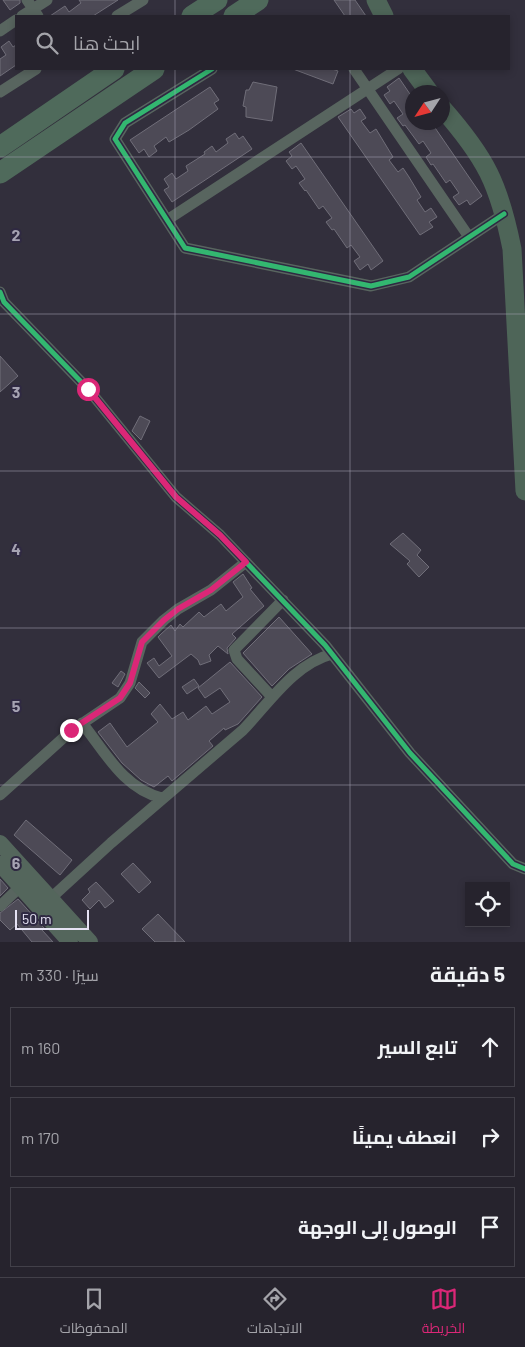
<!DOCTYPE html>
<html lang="ar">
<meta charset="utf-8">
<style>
body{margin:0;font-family:Barlow,Cairo,sans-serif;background:#322f39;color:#f1f3f6;direction:rtl}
.controls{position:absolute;right:15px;bottom:15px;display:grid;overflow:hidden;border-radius:0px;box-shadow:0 2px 8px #0003}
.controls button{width:45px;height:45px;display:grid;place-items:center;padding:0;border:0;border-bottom:1px solid #424049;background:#26232d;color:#f1f3f6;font:25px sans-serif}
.compass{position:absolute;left:405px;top:85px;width:45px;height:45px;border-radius:50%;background:#26232d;box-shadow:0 2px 8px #0003;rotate:234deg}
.scale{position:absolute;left:15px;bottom:12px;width:74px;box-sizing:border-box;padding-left:5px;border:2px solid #e5e2f3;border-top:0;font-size:14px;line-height:18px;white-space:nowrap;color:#e5e2f3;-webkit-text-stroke:4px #2f2942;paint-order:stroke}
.stop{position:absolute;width:15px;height:15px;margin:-11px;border:4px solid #db2777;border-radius:50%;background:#fff}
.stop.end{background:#db2777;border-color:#fff;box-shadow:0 1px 5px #0008}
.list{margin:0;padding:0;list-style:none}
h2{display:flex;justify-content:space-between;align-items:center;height:65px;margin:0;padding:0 20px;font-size:21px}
h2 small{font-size:16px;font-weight:400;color:#a4a4aa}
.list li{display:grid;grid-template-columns:32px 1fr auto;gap:15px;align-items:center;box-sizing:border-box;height:80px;margin:0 10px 10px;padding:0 10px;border:1px solid #424049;border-radius:0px}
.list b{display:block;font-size:19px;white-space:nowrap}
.list em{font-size:16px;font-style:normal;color:#a4a4aa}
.icon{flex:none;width:28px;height:28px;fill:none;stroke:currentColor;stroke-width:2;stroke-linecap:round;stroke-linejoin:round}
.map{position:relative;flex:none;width:525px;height:942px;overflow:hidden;direction:ltr}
.search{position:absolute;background:#26232d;box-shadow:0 2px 8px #0003;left:15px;right:15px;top:15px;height:55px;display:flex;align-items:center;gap:12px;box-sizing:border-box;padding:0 18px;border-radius:0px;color:#a4a4aa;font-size:19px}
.sheet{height:335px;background:#26232d}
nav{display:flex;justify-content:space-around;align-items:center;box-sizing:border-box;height:70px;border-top:1px solid #424049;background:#26232d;font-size:14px;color:#a4a4aa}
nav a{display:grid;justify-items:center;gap:2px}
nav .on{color:#db2777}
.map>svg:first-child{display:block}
.building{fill:#4d4a56;stroke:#706e79}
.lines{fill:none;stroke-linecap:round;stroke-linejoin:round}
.minor{stroke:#58655f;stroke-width:11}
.secondary{stroke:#54665c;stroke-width:16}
.primary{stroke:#4e6558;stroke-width:19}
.motorway{stroke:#4f6a5b;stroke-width:21}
.cycleway-casing{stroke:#2f2942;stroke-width:8}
.cycleway{stroke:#33b770;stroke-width:5}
.route{stroke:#db2777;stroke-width:6}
.grid{fill:none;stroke:#a6a3b3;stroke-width:1;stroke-opacity:0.55}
.grid-label{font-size:16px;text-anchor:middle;font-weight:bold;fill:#a6a3b3;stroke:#2f2942;stroke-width:4;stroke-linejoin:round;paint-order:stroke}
</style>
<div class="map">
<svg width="525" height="942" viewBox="0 0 525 942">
<rect width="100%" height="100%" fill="#322f3c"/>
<path class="building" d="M3,0H20V3L10,10Z
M79,0H118L93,16H50L65,6L69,12L81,3Z
M334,0H355L366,16H345Z
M9,41L13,47L16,45V65L0,76V59L6,55L1,47Z
M293,69H332L338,71L333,84Z
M399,78L412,97V122H431L482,196L470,205L467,200L459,205L453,197L459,193L450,180L446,183L433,164L431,165L426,157L431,153L423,141L419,144L405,125L403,126L397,118L403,114L394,101L390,104L384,95L390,91L387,87Z
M253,82L277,87L272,121L246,117V107L243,106L246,90H249Z
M210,87L219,100L214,103L218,109L189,130L169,142L166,137L154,146L157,151L149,157L144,149L139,153L130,140Z
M351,109L354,113L360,109L366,118L361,121L370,133L376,129L393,157L389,160L398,172L403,168L409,177L421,197L417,200L425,212L431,208L437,217L429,222L433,227L420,235L338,117Z
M235,133L239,139L243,136L252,149L172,202L164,190L169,187L164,179L172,173L176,179L188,171L186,166L205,154L204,152L212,146L216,152L228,143L226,139Z
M301,143L383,261L371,270L368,264L360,270L354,261L360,257L351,245L347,248L334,229L332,230L326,222L332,218L323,206L319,209L306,190L305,191L299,183L305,179L296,166L292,169L286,161L292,156L289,152Z
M0,356L18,376L0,392Z
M140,416L150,421L141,440L132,431Z
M403,533L421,550L417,555L429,567L419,577L407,564L410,561L390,544Z
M243,574L252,588L250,589L264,606L232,634L236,638L227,648L228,654L218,646L209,655L211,661L200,665L198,660L191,654L159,678L147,663L154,658L159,666L172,656L158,637L161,634L171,625L175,631L180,624L183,627L199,612L204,617L221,604L226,611L243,597L233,582Z
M279,617L312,654L289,669L272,686L243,653Z
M230,662L262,697L238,724L225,730L224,728L209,741L213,746L172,781L168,776L154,787L141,780L122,763L98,732L110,723L127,747L158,722L151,714L160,704L172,719L183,712L188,720L206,706L212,714L230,702L220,688L205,698L198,688Z
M121,671L125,674L118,687L112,683Z
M194,679L199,686L187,694L182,687Z
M139,682L150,693L145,698L135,688Z
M26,820L72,860L60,875L14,835Z
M133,863L151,882L139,893L121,874Z
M0,879L8,888L0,896Z
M96,882L114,901L105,908L99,900L90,909L82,900L90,892L88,889Z
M18,899L44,928L42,930L53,942H32L17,924L10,930L0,920V913Z
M158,914L185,942H155L142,929Z"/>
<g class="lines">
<path class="minor" d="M27,0L38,16
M22,16L47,0
M117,16L143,0
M0,31L16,20
M212,69L125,123L115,139L185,248L371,286L409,277L504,214
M354,69L469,237
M0,92L36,69
M167,220L398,69
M0,292L4,302L88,389L176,497L220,535L325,645L410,753L513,864L525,869
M272,697L237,659L234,650L283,600
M82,723C105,752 124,789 162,798
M0,795L71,731L120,698L130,683L142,642L164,620L178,609L211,590L246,562
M51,898L111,843L243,730C269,703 294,664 332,654
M0,906L20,887"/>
<path class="secondary" d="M0,843L90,942
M0,864L70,942"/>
<path class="primary" d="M376,0L384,16
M412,69L429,92
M442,108C486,158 499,184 512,249L525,491"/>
<path class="motorway" d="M192,16L217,0
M234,16L258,0
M0,147L114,69
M0,173L154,69"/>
<g class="cycleway-casing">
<path id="cycleway" d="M212,69L125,123L115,139L185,248L371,286L409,277L504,214
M0,292L4,302L88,389L176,497L220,535L325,645L410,753L513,864L525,869"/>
</g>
<use href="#cycleway" class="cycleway"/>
</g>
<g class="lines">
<path class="route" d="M71,730L120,698L130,683L142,642L164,620L178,609L211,590L246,562L220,535L176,497L88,389"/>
</g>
<path class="grid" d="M175,0V16M350,0V16M175,69V942M350,69V942M0,157H525M0,314H525M0,471H525M0,628H525M0,785H525"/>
<g class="grid-label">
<text x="16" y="241">2</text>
<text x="16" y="398">3</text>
<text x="16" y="555">4</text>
<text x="16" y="712">5</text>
<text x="16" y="869">6</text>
</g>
</svg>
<div class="controls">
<button><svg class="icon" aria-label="locate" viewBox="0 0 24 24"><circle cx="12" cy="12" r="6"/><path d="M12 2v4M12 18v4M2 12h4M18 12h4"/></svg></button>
</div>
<svg class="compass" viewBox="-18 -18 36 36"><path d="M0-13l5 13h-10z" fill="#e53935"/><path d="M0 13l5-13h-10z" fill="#a4a4aa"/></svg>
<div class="scale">50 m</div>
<div class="stop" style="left:88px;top:389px"></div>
<div class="stop end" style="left:71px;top:730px"></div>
<div class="search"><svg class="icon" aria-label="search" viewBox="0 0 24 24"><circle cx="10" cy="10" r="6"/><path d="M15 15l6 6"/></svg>ابحث هنا</div>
</div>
<section class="sheet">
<h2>5 دقيقة<small>سيرًا · 330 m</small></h2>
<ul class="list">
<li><svg class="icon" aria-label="ahead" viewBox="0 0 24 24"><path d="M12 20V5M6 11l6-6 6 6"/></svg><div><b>تابع السير</b></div><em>160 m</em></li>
<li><svg class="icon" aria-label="right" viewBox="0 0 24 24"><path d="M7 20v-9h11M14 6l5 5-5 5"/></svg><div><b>انعطف يمينًا</b></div><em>170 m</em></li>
<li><svg class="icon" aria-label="arrive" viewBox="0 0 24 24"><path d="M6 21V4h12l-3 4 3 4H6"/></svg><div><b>الوصول إلى الوجهة</b></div></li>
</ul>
</section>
<nav>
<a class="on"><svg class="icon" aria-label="map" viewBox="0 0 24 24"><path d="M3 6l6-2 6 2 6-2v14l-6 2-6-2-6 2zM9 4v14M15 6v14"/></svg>الخريطة</a>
<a><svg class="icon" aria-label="directions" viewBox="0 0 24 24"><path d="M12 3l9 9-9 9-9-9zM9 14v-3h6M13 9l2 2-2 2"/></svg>الاتجاهات</a>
<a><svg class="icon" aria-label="saved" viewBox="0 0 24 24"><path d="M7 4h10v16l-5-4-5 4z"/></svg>المحفوظات</a>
</nav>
